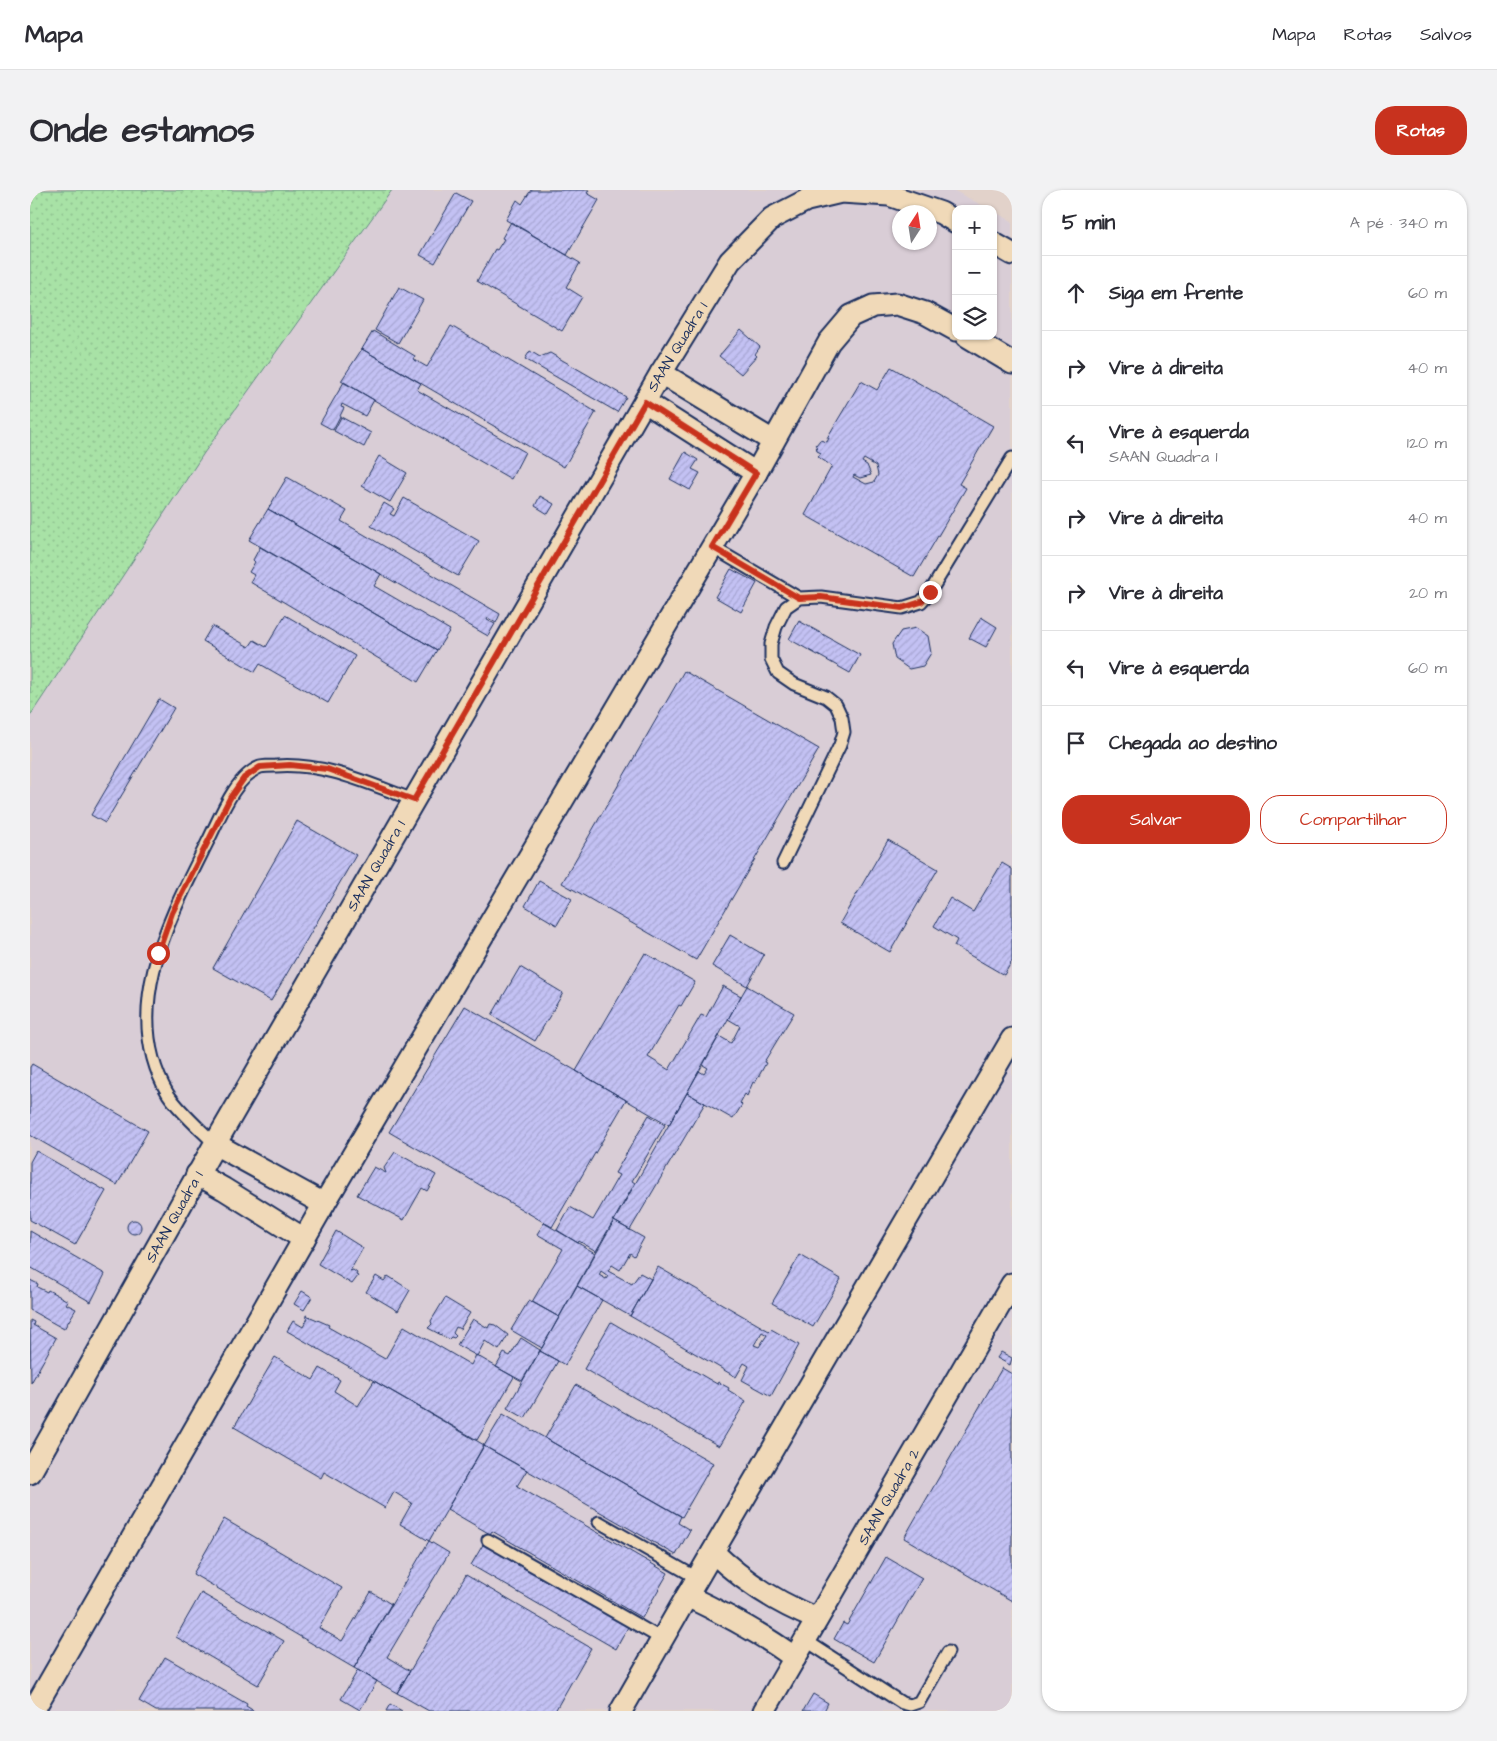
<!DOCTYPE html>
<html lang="pt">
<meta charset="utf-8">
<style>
body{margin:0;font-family:"Architects Daughter",sans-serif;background:#f2f2f3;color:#2b2b33}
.controls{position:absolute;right:15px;top:15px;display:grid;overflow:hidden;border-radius:10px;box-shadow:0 1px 4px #0004}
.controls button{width:45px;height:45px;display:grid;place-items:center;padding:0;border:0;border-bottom:1px solid #e1e1e2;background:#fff;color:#2b2b33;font:25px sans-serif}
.compass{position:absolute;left:862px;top:15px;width:45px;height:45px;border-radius:50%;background:#fff;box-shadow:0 1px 4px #0004;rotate:12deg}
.stop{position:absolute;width:15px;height:15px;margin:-11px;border:4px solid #c8321e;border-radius:50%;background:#fff}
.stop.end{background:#c8321e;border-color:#fff;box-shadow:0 1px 5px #0008}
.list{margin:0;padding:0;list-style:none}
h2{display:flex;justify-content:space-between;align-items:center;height:65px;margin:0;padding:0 20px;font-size:21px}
h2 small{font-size:16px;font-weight:400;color:#7c7c81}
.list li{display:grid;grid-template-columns:32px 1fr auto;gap:15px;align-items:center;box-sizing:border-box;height:75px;padding:0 20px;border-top:1px solid #e1e1e2}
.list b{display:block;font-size:19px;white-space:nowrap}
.list p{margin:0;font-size:16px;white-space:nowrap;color:#7c7c81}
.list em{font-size:16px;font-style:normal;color:#7c7c81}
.actions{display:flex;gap:10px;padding:15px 20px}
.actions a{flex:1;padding:11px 0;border:1px solid #c8321e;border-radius:20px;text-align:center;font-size:18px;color:#c8321e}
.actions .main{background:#c8321e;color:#fff}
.icon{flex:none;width:28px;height:28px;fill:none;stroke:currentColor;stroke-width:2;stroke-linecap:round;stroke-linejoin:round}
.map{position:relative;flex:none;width:982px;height:1521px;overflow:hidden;border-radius:20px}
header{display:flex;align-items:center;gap:30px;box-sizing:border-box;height:70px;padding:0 25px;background:#fff;border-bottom:1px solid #e1e1e2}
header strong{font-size:24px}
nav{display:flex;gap:28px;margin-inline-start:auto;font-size:18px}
.intro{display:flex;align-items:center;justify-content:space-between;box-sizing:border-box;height:120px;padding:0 30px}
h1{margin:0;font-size:35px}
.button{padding:12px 22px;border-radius:20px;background:#c8321e;color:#fff;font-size:18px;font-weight:700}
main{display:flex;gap:30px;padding:0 30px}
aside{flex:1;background:#fff;border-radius:20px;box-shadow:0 1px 4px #0004}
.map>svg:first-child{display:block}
.built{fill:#d9cdd6;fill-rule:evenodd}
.grass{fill:url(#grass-dots);stroke:#628882}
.building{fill:url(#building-hatch);stroke:#1b2f5e;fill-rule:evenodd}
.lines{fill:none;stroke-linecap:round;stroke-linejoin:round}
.service-casing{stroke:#1b2f5e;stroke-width:15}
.minor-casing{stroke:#1b2f5e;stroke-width:25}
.service{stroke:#f0d9b8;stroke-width:11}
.minor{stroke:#f0d9b8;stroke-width:21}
.route{stroke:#c8321e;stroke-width:6}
.labels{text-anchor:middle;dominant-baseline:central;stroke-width:5;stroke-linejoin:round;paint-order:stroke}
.street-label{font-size:15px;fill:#1b2f5e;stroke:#f0d9b8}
</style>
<header>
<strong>Mapa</strong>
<nav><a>Mapa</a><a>Rotas</a><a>Salvos</a></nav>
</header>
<div class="intro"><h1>Onde estamos</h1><a class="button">Rotas</a></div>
<main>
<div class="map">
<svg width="982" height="1521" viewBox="0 0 982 1521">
<defs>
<pattern id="grass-dots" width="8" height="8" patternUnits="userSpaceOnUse" patternTransform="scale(1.25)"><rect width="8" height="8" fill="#a8e2a6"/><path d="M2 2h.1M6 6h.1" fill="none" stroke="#90c291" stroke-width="1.8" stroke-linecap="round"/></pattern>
<pattern id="building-hatch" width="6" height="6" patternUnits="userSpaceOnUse" patternTransform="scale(1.25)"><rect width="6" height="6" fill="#c3c1f3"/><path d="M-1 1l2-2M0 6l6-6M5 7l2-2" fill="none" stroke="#a7a6d3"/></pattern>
</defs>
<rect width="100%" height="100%" fill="#e2d2ca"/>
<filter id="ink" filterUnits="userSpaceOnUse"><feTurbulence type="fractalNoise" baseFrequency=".02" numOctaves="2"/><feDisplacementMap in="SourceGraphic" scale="10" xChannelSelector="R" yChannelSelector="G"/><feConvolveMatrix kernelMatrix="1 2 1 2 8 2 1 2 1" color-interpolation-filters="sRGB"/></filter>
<g filter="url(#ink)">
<path class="built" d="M362,0H923L959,19H926V146H963V21L982,31V1521H0V526L174,263ZM869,22H899V52H869Z"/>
<path class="grass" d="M0,0H362L174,263L0,526Z"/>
<path class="building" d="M501,0H559L557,3L569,10L537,65L476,30L487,10L492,14Z
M426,3L441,11L405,73L390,65Z
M481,32L550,73L536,97L552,107L532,141L447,91L465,59L467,60L474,49L472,48Z
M369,97L393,110L368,153L345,140Z
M421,136L566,222L534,277L332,159L343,141L385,166L383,169L397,177Z
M711,140L730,157L725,164L727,166L711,184L689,166Z
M332,159L391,193L387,200L495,262L481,289L311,191Z
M500,161L510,167L520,163L596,207L587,222L495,169Z
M861,177L963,236L929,294L936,298L884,387L775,325L802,276L788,267L791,263L787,261L786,255L790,250L797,252L799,248H797L831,191L847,200ZM834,269L846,276L848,285L844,292L836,294L823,287L824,285L830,288L841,285L837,275L832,272Z
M314,192L344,210L335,226L312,214L311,217L314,218L303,240L290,233Z
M311,227L341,243L334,257L304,241Z
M655,262L668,270L662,279L670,283L660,300L640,289Z
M349,266L377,283L360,312L332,296Z
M257,287L317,321L311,331L470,424L466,433L458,428L457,430L465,434L458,446L238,319Z
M510,306L524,314L518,324L505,316Z
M374,308L449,351L428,386L341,336L354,313L364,319L360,324L364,326Z
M238,319L351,384L344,396L420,440L407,460L219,350Z
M230,357L407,460L388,492L220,392L224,385L219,382L225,372L223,370Z
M701,379L727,393L711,422L685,407Z
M255,425L325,466L298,513L230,474L225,482L173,451L182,436L219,457L224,450L236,457Z
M951,427L967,437L956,457L939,448Z
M769,431L830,465L820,483L759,449Z
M886,438L898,446L901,463L893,476L879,479L865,469L862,454L871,441Z
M654,481L789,559L666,770L532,693Z
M129,509L144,518L75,633L61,625Z
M267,631L326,665L241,811L183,778Z
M858,650L908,679L860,762L810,733Z
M972,673L982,679V771L974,785L924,756L927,750L904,736L920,708L943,722Z
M509,691L542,709L527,735L495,716Z
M700,745L734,765L717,796L682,776Z
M615,763L665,792L651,816L649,815L618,867L639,880L671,825L676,827L693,796L711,806L639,935L546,881Z
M490,777L533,803L505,851L462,825Z
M717,796L764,823L734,872L736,873L725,893L723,892L717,906L715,904L710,913L712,915L703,929L657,903L669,881L674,884L678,878L673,875L689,846L701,853L710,836L698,829Z
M435,816L596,910L522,1037L359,942Z
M2,874L118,941L87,995L0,945V877Z
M657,903L675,913L600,1040L584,1031Z
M619,925L635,935L602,991L605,993L566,1061L549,1051L548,1053L527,1040L540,1017L563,1030L589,985L585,983Z
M6,961L76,1001L45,1055L0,1030V972Z
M365,962L406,985L397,1001L392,998L374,1030L327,1005L344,977L356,983L354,978Z
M97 1037a7 7 0 1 1 14 0a7 7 0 1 1-14 0Z
M584,1031L614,1048L604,1066L600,1063L590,1080L582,1075L578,1081L602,1094L610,1083L621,1089L600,1126L547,1096ZM571,1081L578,1086L576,1089L569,1085Z
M514,1033L565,1063L529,1127L502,1112L533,1059L507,1044Z
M0,1041L75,1084L61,1112L0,1077Z
M306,1041L333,1058L320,1081L323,1080L327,1083L326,1085L328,1086L322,1094L288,1074Z
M770,1065L811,1089L783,1137L742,1113Z
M628,1077L739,1141L741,1139L769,1155L741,1206L712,1190L719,1176L714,1173L706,1187L600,1126ZM732,1142L737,1145L729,1157L724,1155Z
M346,1086L354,1091L358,1086L380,1100L368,1121L336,1102Z
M0,1090L8,1094L7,1097L17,1102L18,1100L38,1111L36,1114L46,1119L34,1139L0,1120Z
M547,1096L572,1110L535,1175L510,1161Z
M272,1101L282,1107L274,1120L264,1114Z
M415,1108L440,1123L430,1139L426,1137L423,1143L426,1146L424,1148L421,1147L419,1149L398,1138L402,1134L401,1131Z
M499,1110L529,1127L512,1158L481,1140Z
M276,1125L299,1135L298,1137L355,1169L374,1136L441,1175L446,1165L484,1187L447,1250L257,1141L263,1131L273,1137L278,1128L276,1127Z
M443,1129L458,1138L460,1134L465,1135L478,1145L469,1160L455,1151L447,1166L427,1155Z
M0,1130L4,1132L3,1135L26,1148L1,1193Z
M581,1132L687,1194L688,1192L699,1198L698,1200L716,1211L689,1256L554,1179Z
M491,1148L510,1160L492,1191L466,1177L474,1163L480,1166Z
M510,1161L528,1171L495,1228L477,1218Z
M971,1162L982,1168L980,1175L967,1168Z
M245,1167L283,1190L290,1178L310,1190L304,1201L328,1216L344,1191L454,1255L399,1351L370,1334L382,1313L364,1302L355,1318L294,1282L291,1288L204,1237Z
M972,1178L982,1184V1411L874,1348Z
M546,1195L683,1273L652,1327L515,1248Z
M473,1224L651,1326L648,1333L660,1340L646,1365L454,1256Z
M454,1256L497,1280L487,1296L638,1383L612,1428L462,1341L460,1344L417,1319Z
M194,1329L312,1398L289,1438L312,1451L341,1402L361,1414L324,1478L163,1384Z
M399,1351L419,1363L357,1467L380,1481L367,1503L324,1478Z
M454,1353L598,1437L586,1459L441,1375Z
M856,1367L892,1388L844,1472L804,1449L813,1433L817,1435Z
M436,1385L561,1458L525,1521H399L367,1503Z
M171,1403L254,1451L228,1495L146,1447Z
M135,1467L217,1514L216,1516L224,1521H126L109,1511Z
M328,1480L347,1491L330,1520L311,1509Z
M783,1504L798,1513L794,1521H773Z
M360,1514L372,1521H356Z"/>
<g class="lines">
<g class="service-casing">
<path id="service" d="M682,357L769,408
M753,673L810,555L814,542L812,528L806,515L796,507L764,494L748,483L741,469V454L746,437L756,417L769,408L791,407L872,418L891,412L900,402L982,268
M185,954C169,938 150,922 138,904C89,821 139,729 177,653C189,630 204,587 230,577C235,576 241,576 246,576C294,572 339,594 384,610
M569,1332L667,1388
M458,1350L632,1449
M775,1450L872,1513L880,1515L889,1512L918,1462"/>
</g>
<g class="minor-casing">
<g id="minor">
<path d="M963,53L982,64"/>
<path d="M937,146L982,173"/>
<path d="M631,183L743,251"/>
<path d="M615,212L726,283"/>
<path d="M185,954L294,1014"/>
<path d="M167,984L194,999L274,1049"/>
<path id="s1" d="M0,1283L185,954L631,183L700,71L742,28L777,10L811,2L859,5L911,23L926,32"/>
<path d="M683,1362C714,1392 747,1413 787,1429"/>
<path d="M657,1406C695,1424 731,1443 765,1468"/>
<path d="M3,1521L294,1014L726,283L799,152L821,126L843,116L867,114L895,123L926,140"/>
<path d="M591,1521L657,1406L982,849"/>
<path id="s2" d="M734,1521L982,1094"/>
</g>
</g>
<use href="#service" class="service"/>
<use href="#minor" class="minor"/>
</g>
</g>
<g class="lines" filter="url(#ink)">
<path class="route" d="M128,763L142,723L200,608L214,588L230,577L260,575L297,579L384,610L615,212L726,283L682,357L769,408L791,407L872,418L891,412L900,402"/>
</g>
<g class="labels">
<g class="street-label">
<text stroke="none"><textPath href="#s1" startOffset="1299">SAAN Quadra 1</textPath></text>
<text stroke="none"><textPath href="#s1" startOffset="699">SAAN Quadra 1</textPath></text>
<text stroke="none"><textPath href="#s1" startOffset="294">SAAN Quadra 1</textPath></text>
<text stroke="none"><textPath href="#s2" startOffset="248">SAAN Quadra 2</textPath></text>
</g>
</g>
</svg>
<div class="controls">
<button>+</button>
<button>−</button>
<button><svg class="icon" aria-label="layers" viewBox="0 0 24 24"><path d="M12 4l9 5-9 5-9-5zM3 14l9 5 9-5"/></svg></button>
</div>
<svg class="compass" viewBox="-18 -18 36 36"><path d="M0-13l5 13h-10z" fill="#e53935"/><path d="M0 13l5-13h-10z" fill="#7c7c81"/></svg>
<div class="stop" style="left:128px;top:763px"></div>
<div class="stop end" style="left:900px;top:402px"></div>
</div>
<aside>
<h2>5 min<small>A pé · 340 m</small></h2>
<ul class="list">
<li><svg class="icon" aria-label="ahead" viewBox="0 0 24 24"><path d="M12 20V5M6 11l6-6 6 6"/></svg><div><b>Siga em frente</b></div><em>60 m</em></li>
<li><svg class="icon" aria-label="right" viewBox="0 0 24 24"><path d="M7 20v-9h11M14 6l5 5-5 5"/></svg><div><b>Vire à direita</b></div><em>40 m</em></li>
<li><svg class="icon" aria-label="left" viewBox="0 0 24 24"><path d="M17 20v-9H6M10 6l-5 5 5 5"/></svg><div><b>Vire à esquerda</b><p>SAAN Quadra 1</p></div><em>120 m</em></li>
<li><svg class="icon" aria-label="right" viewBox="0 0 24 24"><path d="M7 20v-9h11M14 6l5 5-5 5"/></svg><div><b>Vire à direita</b></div><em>40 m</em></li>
<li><svg class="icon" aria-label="right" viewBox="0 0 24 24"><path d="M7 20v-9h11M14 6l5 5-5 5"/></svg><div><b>Vire à direita</b></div><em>20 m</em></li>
<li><svg class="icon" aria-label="left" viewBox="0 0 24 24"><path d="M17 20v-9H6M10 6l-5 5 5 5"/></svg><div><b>Vire à esquerda</b></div><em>60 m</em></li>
<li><svg class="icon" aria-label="arrive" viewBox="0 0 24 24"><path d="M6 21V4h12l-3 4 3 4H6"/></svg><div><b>Chegada ao destino</b></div></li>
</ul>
<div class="actions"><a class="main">Salvar</a><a>Compartilhar</a></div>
</aside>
</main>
